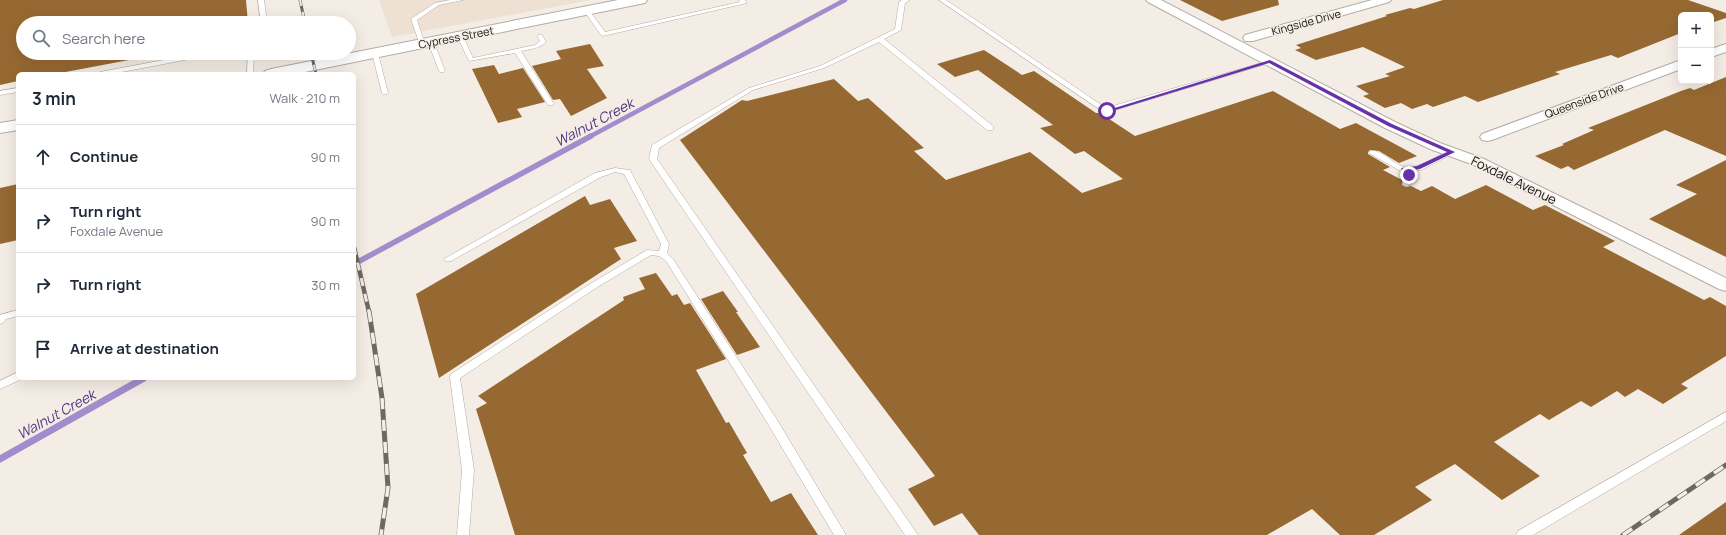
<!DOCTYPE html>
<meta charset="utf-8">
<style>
body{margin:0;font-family:Manrope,sans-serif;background:#f6f6f7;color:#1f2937}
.controls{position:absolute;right:12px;top:12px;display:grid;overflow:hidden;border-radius:6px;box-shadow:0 4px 16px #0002}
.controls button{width:36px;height:36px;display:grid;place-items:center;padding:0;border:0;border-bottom:1px solid #e0e1e3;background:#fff;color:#1f2937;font:20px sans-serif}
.stop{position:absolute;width:12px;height:12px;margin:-9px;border:3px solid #6732a9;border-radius:50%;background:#fff}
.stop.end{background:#6732a9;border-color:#fff;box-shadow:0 1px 4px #0008}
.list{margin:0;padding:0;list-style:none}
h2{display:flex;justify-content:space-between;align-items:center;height:52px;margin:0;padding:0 16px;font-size:17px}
h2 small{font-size:13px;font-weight:400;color:#747a83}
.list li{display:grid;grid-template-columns:26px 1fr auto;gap:12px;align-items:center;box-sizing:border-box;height:64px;padding:0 16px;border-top:1px solid #e0e1e3}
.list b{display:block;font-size:15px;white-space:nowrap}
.list p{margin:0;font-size:13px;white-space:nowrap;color:#747a83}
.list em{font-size:13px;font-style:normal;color:#747a83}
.icon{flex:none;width:22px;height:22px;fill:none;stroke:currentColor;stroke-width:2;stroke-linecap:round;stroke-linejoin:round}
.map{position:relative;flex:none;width:1726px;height:535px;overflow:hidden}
.search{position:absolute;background:#fff;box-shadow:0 4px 16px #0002;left:16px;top:16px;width:340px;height:44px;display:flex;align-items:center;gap:10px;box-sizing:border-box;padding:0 14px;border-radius:22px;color:#747a83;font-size:15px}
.panel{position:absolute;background:#fff;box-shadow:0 4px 16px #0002;left:16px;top:72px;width:340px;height:308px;border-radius:6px}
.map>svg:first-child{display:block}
.built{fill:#eee1d3}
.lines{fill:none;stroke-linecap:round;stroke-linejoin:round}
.stream-far2{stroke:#a18dcb;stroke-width:4.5}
.stream-far1{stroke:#a18dcb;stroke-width:5.5}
.stream{stroke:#a18dcb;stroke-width:7}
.building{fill:#976932}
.service-casing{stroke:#b3aca5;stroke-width:1}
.minor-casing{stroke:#b3aca5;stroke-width:2}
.tertiary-casing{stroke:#b3aca5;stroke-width:2}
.service{fill:#fff;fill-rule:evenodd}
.minor{fill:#fff;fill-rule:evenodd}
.tertiary{fill:#fff;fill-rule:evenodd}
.rail-far2-casing{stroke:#6c6863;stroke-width:3}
.rail-far1-casing{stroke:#6c6863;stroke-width:4.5}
.rail-casing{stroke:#6c6863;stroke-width:5}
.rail-far2{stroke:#f4ede5;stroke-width:2;stroke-dasharray:6;stroke-linecap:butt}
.rail-far1{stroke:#f4ede5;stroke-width:3;stroke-dasharray:8;stroke-linecap:butt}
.rail{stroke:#f4ede5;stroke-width:3.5;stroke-dasharray:11;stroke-linecap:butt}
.route{fill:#6732a9}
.labels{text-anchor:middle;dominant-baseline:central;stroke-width:3;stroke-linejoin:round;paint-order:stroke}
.far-street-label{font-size:11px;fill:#12100d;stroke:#f4ede5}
.street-label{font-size:13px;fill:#12100d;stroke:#f4ede5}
.water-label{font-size:14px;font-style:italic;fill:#533580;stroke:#f4ede5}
</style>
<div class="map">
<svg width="1726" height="535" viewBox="0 0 1726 535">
<rect width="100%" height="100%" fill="#f4ede5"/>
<path class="built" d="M379,0H591L392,37Z"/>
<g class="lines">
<path class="stream-far2" d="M589,137L845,0"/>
<path class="stream-far1" d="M354,264L591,136"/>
<path class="stream" d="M0,459L144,378"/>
</g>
<path class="building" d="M0,0H246L248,23H23V53H166L55,74H18V81L0,85Z
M1180,0H1278L1279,5L1222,21Z
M1443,0H1688L1726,13V18L1711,23V15H1681V33L1618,58L1611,55L1555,72L1560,74L1478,102L1465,96L1433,107L1427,104L1412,109L1401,103L1385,108L1363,96L1369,94L1356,86L1390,76L1385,74L1405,67L1363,47L1316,60L1295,50L1301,48L1296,45L1387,16L1385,15L1410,8L1414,9Z
M590,44L604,66L587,69L607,98L571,116L560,99L553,100L532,66L561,59L556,51Z
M984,50L1022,75L1034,71L1096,113H1100L1135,136L1273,91L1340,129L1356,123L1417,156L1399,163L1379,151L1370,150L1368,152V154L1390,167L1383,170L1402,180V185L1406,187L1411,186L1421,191L1432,186L1455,199L1486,185L1533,210L1545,205L1615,241L1603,247L1704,300L1710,297L1726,306V356L1681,384L1688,388L1663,404L1638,389L1625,397L1617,391L1591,407L1581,401L1549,420L1540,414L1494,442L1540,476L1502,500L1455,464L1415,487L1432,500L1374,535H1340L1312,509L1267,535H979L962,513L934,526L908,489L935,476L680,140L742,100L747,101L834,79L858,101L868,98L924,148L914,151L946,180L1030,152L1082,193L1123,179L1084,151L1075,154L1040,128L1053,125L978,70L955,77L937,64Z
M494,65L499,74L523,68L545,102L517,109L522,117L498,123L472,69Z
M1726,77V156L1665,130L1574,170L1568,166L1561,169L1535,156L1564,145L1562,144L1594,130L1588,128L1681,91L1690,88L1694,90Z
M1726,160V257L1649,219L1697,194L1676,185Z
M18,184V240L0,244V188Z
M585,196L590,205L610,199L637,241L614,248L621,259L439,378L416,294Z
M656,273L672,296L677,294L684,305L690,303L726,359L696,370L726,423L729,422L747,453L743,455L771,502L791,493L818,535H515L476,409L487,403L478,396L624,300L623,297L645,289L639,278Z
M723,291L738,312H736L760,347L737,355L701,299Z
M1726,502V535H1679Z"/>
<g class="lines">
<g class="service-casing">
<path id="service" d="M258,0H264L267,23H261Z
M450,0H463L439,5L417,20L425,44L420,45L411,19L435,3Z
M739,0H745L747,3L603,36L601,35L584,11L589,10L605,32L740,2Z
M902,0H910L905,3L901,30L884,39L993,126V130H987L879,42L824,68L753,90L659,148L657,159L918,535H905L649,159L652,145L749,88L820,66L895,29L899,2Z
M939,0H946L1106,108L1268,61L1273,62L1105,113Z
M460,34L463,36L473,58L535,45L540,41L537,36L538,35H542L546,42C539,49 530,49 521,51L554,104L552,105H548L515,53L469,61L457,36Z
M431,40L434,42L445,71L444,72H440L439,71L428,42Z
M375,51L378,53L388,93L387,94H383L382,93L372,53Z
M201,53H214L211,55L111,74H97L100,72Z
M248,53H254L253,74H247Z
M18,88V92L0,95V91Z
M1449,150H1452L1456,152L1421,170L1411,171L1413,175L1411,184L1407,186L1403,184L1404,173L1369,153L1370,151C1382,149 1393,165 1405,167C1419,169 1437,156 1449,150Z
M615,168L630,170L631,172L669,244L667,253L673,259L776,418L846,535H834L768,424L666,261L659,256L651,255L596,288L460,378L474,470L469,535H457L462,470L450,377L451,374L590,284L647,250L659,251L661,244L624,174L615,172L601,177L451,261H445L444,259L595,173Z
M18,310V316L6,319L3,323L0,324V315Z
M18,372V378L22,379L0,389V381Z
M1726,412V421L1533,535H1516L1518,531Z"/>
</g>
<g class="minor-casing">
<path id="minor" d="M1146,0H1161L1395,122L1440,143L1484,159L1726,278V291L1719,289L1474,165L1430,149L1385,128L1148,2Z
M1372,0H1391L1389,2L1253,41H1245L1243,38L1245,35Z
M1726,44V52L1711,57V49Z
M1681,60V69L1492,140L1487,141L1482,140L1480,137L1482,134Z"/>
</g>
<g class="tertiary-casing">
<path id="tertiary" d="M618,0H647L645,3L640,4L295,74H263L265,71L271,69Z
M18,120V130L0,133V123Z"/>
</g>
<use href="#service" class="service"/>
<use href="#minor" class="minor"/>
<use href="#tertiary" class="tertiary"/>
<g class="rail-far2-casing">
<path id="rail-far2" d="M300,0L305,23
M311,53L316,74"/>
</g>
<g class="rail-far1-casing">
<path id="rail-far1" d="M354,247L369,312"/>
</g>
<g class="rail-casing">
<path id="rail" d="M369,311L382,398L388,488L381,535
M1623,535L1726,465"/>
</g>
<use href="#rail-far2" class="rail-far2"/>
<use href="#rail-far1" class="rail-far1"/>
<use href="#rail" class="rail"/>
</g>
<path class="route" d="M1270,60L1392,124L1455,152L1420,169L1408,171L1412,175L1407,176L1401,169L1402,168L1417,166L1447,152L1388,126L1269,63L1109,112L1105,111Z"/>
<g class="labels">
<g class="far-street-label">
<text transform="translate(1306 22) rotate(-15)">Kingside Drive</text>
<text transform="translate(456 37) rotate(-11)">Cypress Street</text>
<text transform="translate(1584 100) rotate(-20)">Queenside Drive</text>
</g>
<g class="street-label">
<text transform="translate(1514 180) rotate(26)">Foxdale Avenue</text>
</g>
<g class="water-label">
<text transform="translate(594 122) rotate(-28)">Walnut Creek</text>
<text transform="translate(56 414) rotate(-29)">Walnut Creek</text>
</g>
</g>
</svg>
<div class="controls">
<button>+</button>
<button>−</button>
</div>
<div class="stop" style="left:1107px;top:111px"></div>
<div class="stop end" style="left:1409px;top:175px"></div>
<div class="search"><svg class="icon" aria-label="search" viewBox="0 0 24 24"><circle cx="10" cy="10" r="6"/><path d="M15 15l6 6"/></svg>Search here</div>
<section class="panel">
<h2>3 min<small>Walk · 210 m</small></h2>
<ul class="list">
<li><svg class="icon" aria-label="ahead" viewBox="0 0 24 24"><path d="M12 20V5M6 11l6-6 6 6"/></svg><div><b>Continue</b></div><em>90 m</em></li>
<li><svg class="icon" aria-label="right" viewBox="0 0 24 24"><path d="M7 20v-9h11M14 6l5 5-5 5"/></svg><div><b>Turn right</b><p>Foxdale Avenue</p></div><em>90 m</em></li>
<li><svg class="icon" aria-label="right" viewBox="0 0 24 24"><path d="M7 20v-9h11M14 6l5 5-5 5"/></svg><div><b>Turn right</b></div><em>30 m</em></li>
<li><svg class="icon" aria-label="arrive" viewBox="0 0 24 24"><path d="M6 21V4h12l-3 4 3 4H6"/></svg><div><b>Arrive at destination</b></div></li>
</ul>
</section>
</div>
